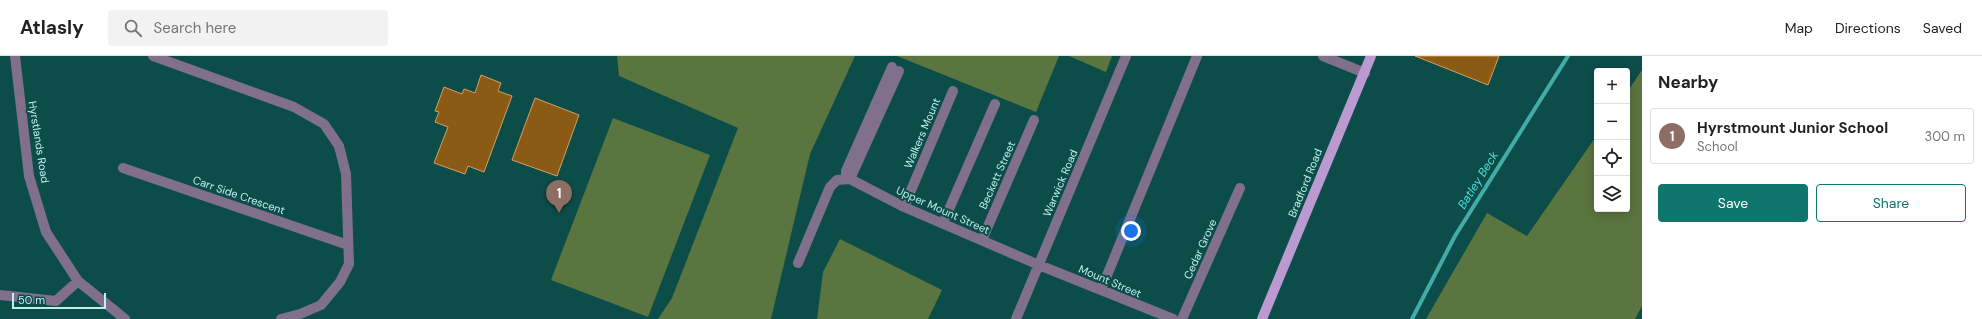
<!DOCTYPE html>
<meta charset="utf-8">
<style>
body{margin:0;font-family:"DM Sans",sans-serif;background:#f2f2f2;color:#222}
.controls{position:absolute;right:12px;top:12px;display:grid;overflow:hidden;border-radius:4px;box-shadow:0 2px 10px #0003}
.controls button{width:36px;height:36px;display:grid;place-items:center;padding:0;border:0;border-bottom:1px solid #e0e0e0;background:#fff;color:#222;font:20px sans-serif}
.scale{position:absolute;left:12px;bottom:10px;width:94px;box-sizing:border-box;padding-left:4px;border:2px solid #beefec;border-top:0;font-size:11px;line-height:14px;white-space:nowrap;color:#beefec;-webkit-text-stroke:3px #0c4d4a;paint-order:stroke}
.you{position:absolute;left:1131px;top:175px;width:14px;height:14px;margin:-10px;border:3px solid #fff;border-radius:50%;background:#1a73e8;box-shadow:0 0 0 6px #1a73e833}
.badge{display:grid;place-items:center;width:26px;height:26px;border-radius:50%;background:#0f766e;color:#fff;font-size:13px;font-weight:700}
.pin{position:absolute;translate:-50% -33px;filter:drop-shadow(0 1px 2px #0008)}
.pin::after{content:'';position:absolute;top:21px;width:14px;height:12px;background:inherit;clip-path:polygon(0 0,100% 0,50% 100%)}
.list{margin:0;padding:0;list-style:none}
h2{display:flex;justify-content:space-between;align-items:center;height:52px;margin:0;padding:0 16px;font-size:17px}
h2 small{font-size:13px;font-weight:400;color:#767676}
.list li{display:grid;grid-template-columns:26px 1fr auto;gap:12px;align-items:center;box-sizing:border-box;height:56px;margin:0 8px 8px;padding:0 8px;border:1px solid #e0e0e0;border-radius:4px}
.list b{display:block;font-size:15px;white-space:nowrap}
.list p{margin:0;font-size:13px;white-space:nowrap;color:#767676}
.list em{font-size:13px;font-style:normal;color:#767676}
.actions{display:flex;gap:8px;padding:12px 16px}
.actions a{flex:1;padding:9px 0;border:1px solid #0f766e;border-radius:4px;text-align:center;font-size:14px;color:#0f766e}
.actions .main{background:#0f766e;color:#fff}
.icon{flex:none;width:22px;height:22px;fill:none;stroke:currentColor;stroke-width:2;stroke-linecap:round;stroke-linejoin:round}
.map{position:relative;flex:none;width:1642px;height:263px;overflow:hidden}
header{display:flex;align-items:center;gap:24px;box-sizing:border-box;height:56px;padding:0 20px;background:#fff;border-bottom:1px solid #e0e0e0}
header strong{font-size:19px}
nav{display:flex;gap:22px;margin-inline-start:auto;font-size:14px}
.search{width:280px;height:36px;background:#f2f2f2;display:flex;align-items:center;gap:10px;box-sizing:border-box;padding:0 14px;border-radius:4px;color:#767676;font-size:15px}
main{display:flex}
aside{flex:1;background:#fff}
.map>svg:first-child{display:block}
.green{fill:#5a753f}
.lines{fill:none;stroke-linecap:round;stroke-linejoin:round}
.stream{stroke:#43aca7;stroke-width:4}
.building{fill:#8b5b16;stroke:#d4a061}
.minor{stroke:#80708c;stroke-width:10}
.primary{stroke:#bb9ad2;stroke-width:10}
.labels{text-anchor:middle;dominant-baseline:central;stroke-width:4;stroke-linejoin:round;paint-order:stroke}
.street-label{font-size:11px;fill:#beefec;stroke:#0c4d4a}
.water-label{font-size:12px;font-style:italic;fill:#4ee0da;stroke:#0c4d4a}
</style>
<header>
<strong>Atlasly</strong>
<div class="search"><svg class="icon" aria-label="search" viewBox="0 0 24 24"><circle cx="10" cy="10" r="6"/><path d="M15 15l6 6"/></svg>Search here</div>
<nav><a>Map</a><a>Directions</a><a>Saved</a></nav>
</header>
<main>
<div class="map">
<svg width="1642" height="263" viewBox="0 0 1642 263">
<rect width="100%" height="100%" fill="#0c4d4a"/>
<path class="green" d="M617,0H855L810,98L771,263H658L672,242L738,72L619,20Z
M897,0H1059L1036,56Z
M1069,0H1112L1106,16Z
M1642,14V250L1635,263H1426L1487,157L1527,180L1597,79V153H1627V36Z
M613,62L710,99L648,261L551,224Z
M840,183L942,234L928,263H817L823,216Z"/>
<g class="lines">
<path class="stream" d="M1412,263L1455,180L1568,0"/>
</g>
<path class="building" d="M1415,0H1499L1488,29Z
M481,19L501,27L498,35L512,40L484,116L468,110L465,118L434,107L448,71L435,66L439,56L435,55L444,31L462,38L464,33L475,37Z
M535,42L579,59L557,120L512,104Z"/>
<g class="lines">
<path class="minor" d="M15,0L29,120L46,176L78,225L125,263
M153,0L294,51L324,68L339,90L346,118L349,208L340,226L321,249L300,258L281,263
M1323,0L1365,17
M123,112L348,189
M846,123V115L892,11
M850,123L899,15
M904,151L953,35
M943,167L995,48
M982,184L1034,64
M798,207L830,131L837,124L850,123L904,151L1039,209L1173,263
M1101,234L1197,0
M0,239L56,245L78,225
M1016,263L1126,0
M1182,263L1240,132"/>
<path class="primary" d="M1262,263L1371,0"/>
</g>
<g class="labels">
<g class="street-label">
<text transform="translate(922 77) rotate(-67)">Walkers Mount</text>
<text transform="translate(39 86) rotate(81)">Hyrstlands Road</text>
<text transform="translate(997 119) rotate(-66)">Beckett Street</text>
<text transform="translate(1060 127) rotate(-67)">Warwick Road</text>
<text transform="translate(1305 127) rotate(-68)">Bradford Road</text>
<text transform="translate(239 139) rotate(19)">Carr Side Crescent</text>
<text transform="translate(943 154) rotate(24)">Upper Mount Street</text>
<text transform="translate(1200 193) rotate(-66)">Cedar Grove</text>
<text transform="translate(1110 225) rotate(23)">Mount Street</text>
</g>
<g class="water-label">
<text transform="translate(1478 124) rotate(-58)">Batley Beck</text>
</g>
</g>
</svg>
<div class="controls">
<button>+</button>
<button>−</button>
<button><svg class="icon" aria-label="locate" viewBox="0 0 24 24"><circle cx="12" cy="12" r="6"/><path d="M12 2v4M12 18v4M2 12h4M18 12h4"/></svg></button>
<button><svg class="icon" aria-label="layers" viewBox="0 0 24 24"><path d="M12 4l9 5-9 5-9-5zM3 14l9 5 9-5"/></svg></button>
</div>
<div class="scale">50 m</div>
<div class="you"></div>
<div class="pin badge" style="left:559px;top:157px;background:#8d6e63">1</div>
</div>
<aside>
<h2>Nearby<small></small></h2>
<ul class="list">
<li><span class="badge" style="background:#8d6e63">1</span><div><b>Hyrstmount Junior School</b><p>School</p></div><em>300 m</em></li>
</ul>
<div class="actions"><a class="main">Save</a><a>Share</a></div>
</aside>
</main>
